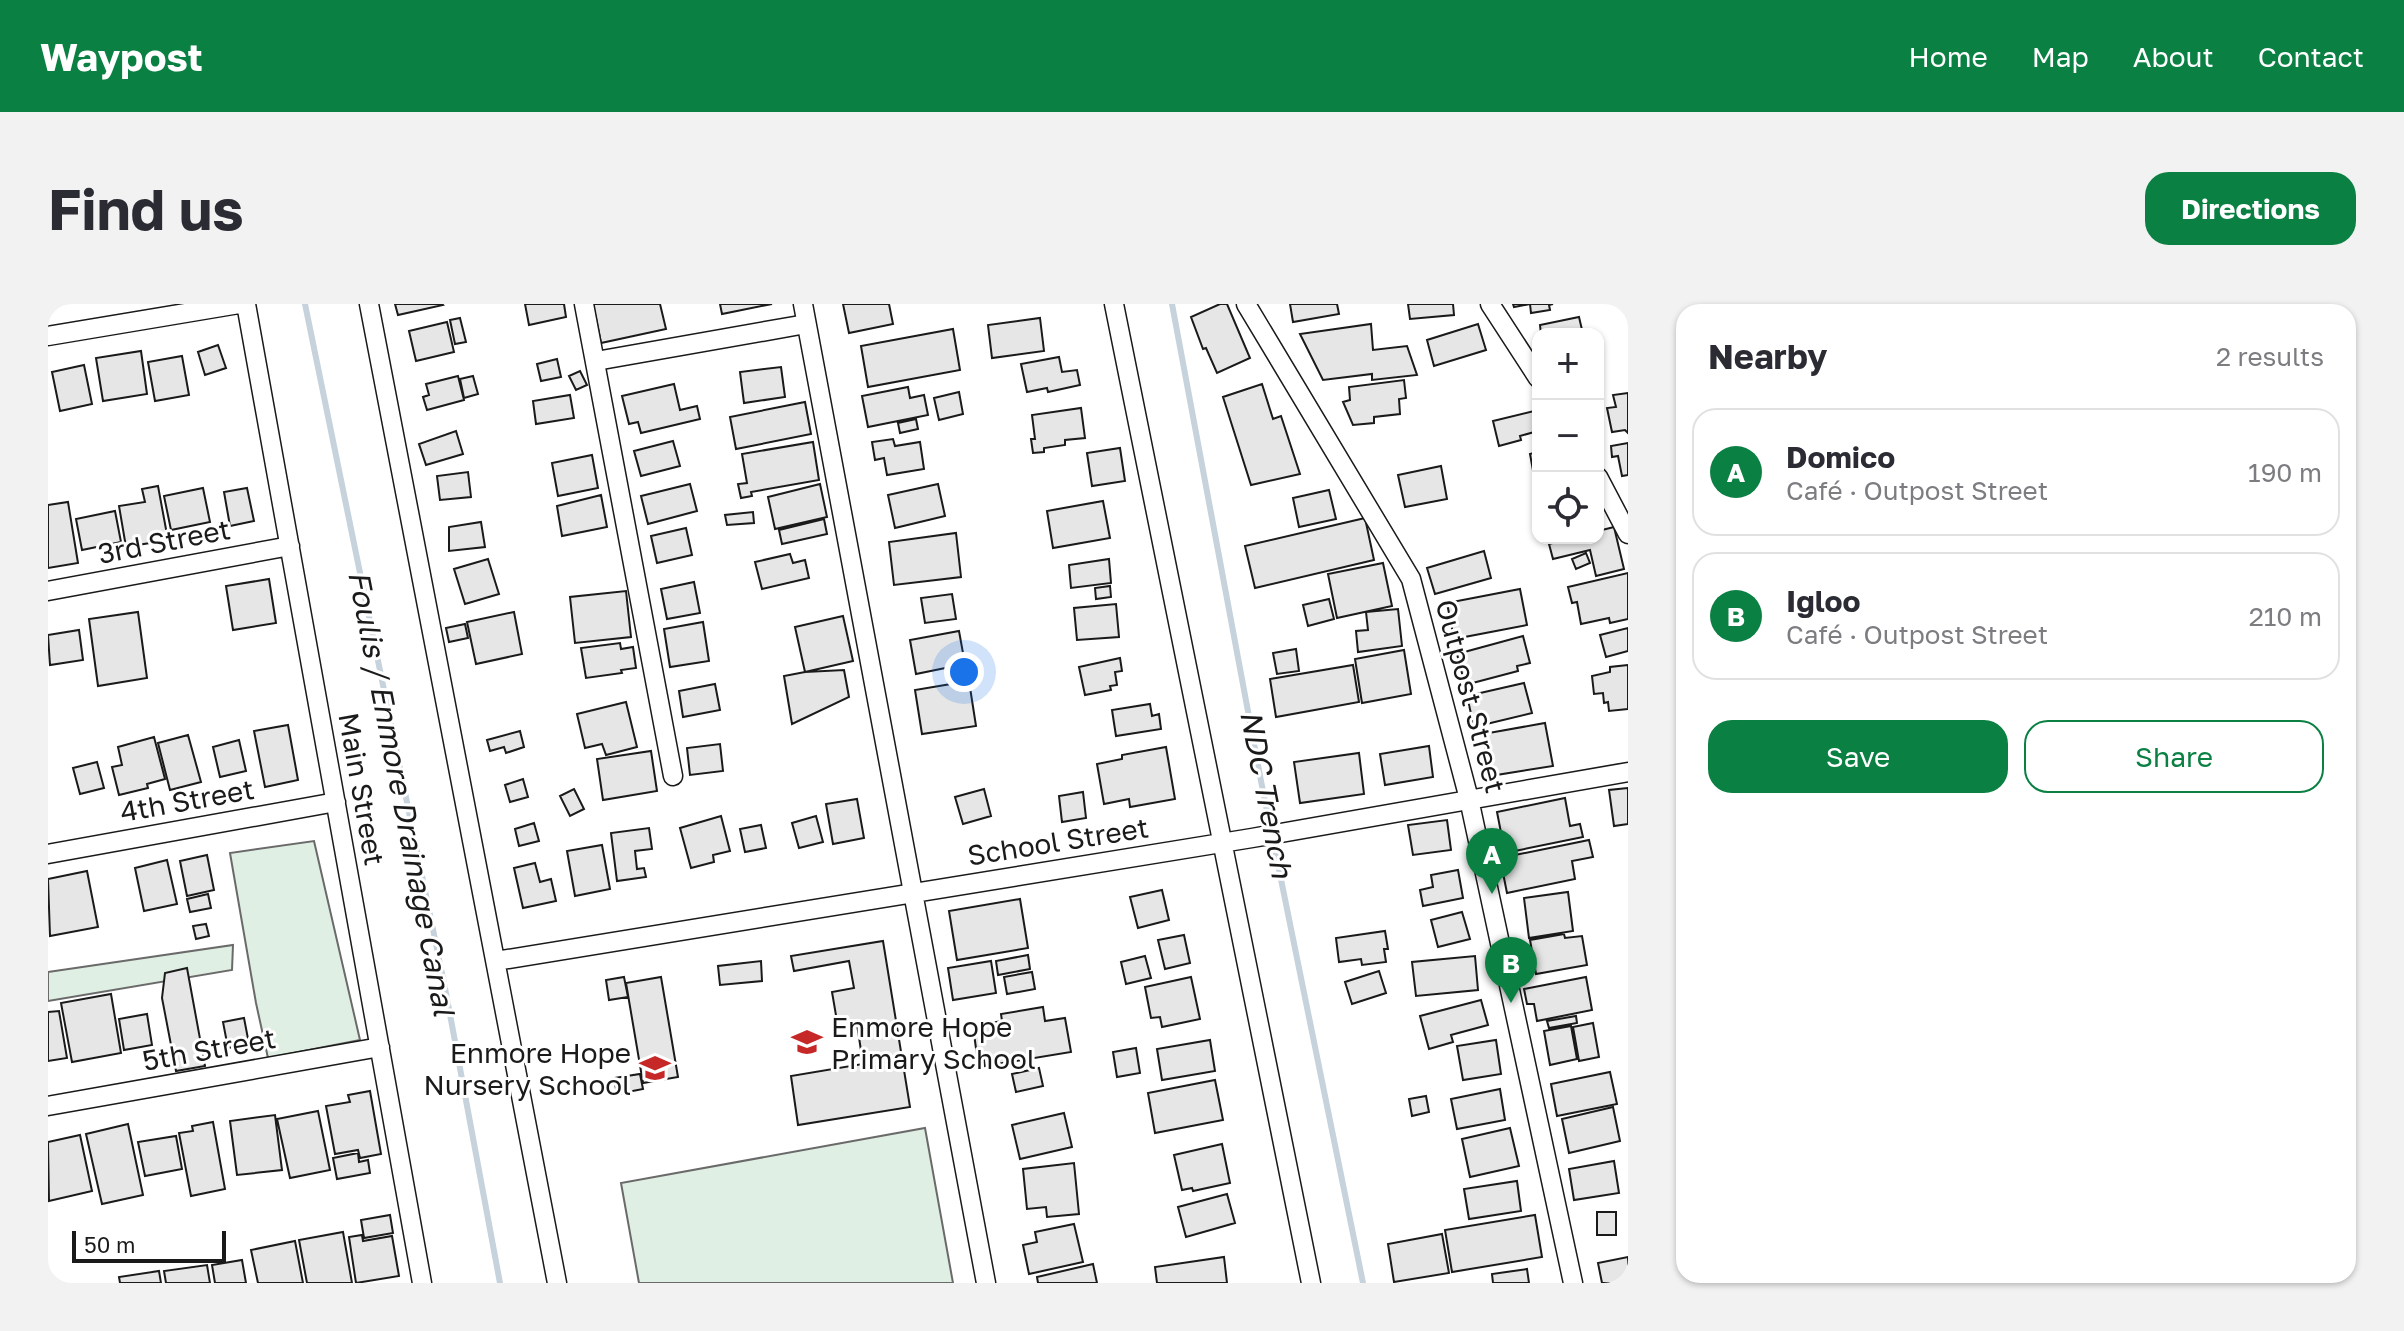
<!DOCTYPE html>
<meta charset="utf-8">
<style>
body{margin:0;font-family:"Golos Text",sans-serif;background:#f2f2f3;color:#2b2b33}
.controls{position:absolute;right:24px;top:24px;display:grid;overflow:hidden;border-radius:16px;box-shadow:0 2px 6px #0004}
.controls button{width:72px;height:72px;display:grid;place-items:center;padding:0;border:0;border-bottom:2px solid #e1e1e2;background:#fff;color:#2b2b33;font:40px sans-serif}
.scale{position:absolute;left:24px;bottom:20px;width:154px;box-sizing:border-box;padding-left:8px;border:4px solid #1a1a1a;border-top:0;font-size:22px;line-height:28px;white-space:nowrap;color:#1a1a1a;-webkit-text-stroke:6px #fff;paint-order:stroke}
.you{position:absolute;left:916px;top:368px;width:28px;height:28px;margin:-20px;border:6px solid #fff;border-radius:50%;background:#1a73e8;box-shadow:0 0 0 12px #1a73e833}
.badge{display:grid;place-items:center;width:52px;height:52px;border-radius:50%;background:#0b8043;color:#fff;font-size:26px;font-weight:700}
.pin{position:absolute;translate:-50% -66px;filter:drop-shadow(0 2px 4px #0008)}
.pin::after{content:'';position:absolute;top:42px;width:28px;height:24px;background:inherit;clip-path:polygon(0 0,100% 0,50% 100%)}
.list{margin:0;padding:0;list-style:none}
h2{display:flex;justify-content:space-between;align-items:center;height:104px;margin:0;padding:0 32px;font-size:34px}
h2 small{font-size:26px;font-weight:400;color:#7c7c81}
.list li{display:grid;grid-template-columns:52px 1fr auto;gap:24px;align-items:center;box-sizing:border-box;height:128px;margin:0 16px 16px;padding:0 16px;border:2px solid #e1e1e2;border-radius:24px}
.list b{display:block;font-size:30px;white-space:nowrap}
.list p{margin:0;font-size:26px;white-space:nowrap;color:#7c7c81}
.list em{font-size:26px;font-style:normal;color:#7c7c81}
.actions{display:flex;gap:16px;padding:24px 32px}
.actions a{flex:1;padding:18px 0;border:2px solid #0b8043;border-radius:24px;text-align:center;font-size:28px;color:#0b8043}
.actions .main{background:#0b8043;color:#fff}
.icon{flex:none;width:44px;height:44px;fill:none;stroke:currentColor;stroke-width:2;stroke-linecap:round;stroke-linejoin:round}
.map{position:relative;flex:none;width:1580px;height:979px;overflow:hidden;border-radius:24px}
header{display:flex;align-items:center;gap:48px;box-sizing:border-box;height:112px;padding:0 40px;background:#0b8043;color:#fff}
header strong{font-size:38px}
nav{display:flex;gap:44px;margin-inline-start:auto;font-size:28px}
.intro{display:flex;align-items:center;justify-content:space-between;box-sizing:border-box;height:192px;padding:0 48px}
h1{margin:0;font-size:56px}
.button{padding:20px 36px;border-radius:24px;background:#0b8043;color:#fff;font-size:28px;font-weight:700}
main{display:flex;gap:48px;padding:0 48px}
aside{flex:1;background:#fff;border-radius:24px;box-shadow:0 2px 6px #0004}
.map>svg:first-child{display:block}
.green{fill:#e0efe3;stroke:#6a6a6a;stroke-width:2}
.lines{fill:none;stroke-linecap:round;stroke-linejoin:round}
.stream{stroke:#c6d2dc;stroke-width:6}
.building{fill:#e6e6e6;stroke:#1a1a1a;stroke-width:2}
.street-casing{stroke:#1a1a1a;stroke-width:21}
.street{stroke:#fff;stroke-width:18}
.labels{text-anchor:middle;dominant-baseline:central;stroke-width:6;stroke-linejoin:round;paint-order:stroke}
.street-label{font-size:28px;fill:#1a1a1a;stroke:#fff}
.poi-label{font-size:28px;fill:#1a1a1a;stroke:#fff;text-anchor:start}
.water-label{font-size:30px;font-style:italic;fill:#1a1a1a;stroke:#fff}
</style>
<header>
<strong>Waypost</strong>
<nav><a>Home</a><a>Map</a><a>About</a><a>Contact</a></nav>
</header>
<div class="intro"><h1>Find us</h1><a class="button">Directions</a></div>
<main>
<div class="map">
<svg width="1580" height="979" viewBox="0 0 1580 979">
<rect width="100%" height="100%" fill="#fff"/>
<path class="green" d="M266,537L312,736L220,754L208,699L182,549Z
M185,641L184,666L0,697V668Z
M877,824L905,979H591L573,879Z"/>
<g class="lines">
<path class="stream" d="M257,0L398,689L452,979
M1124,0L1213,477L1315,979"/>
</g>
<path class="building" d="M347,0H394L395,1L350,11Z
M477,0H516L518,13L481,21Z
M545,0H612L618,25L553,39Z
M672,0H724L674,10Z
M795,0H841L845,20L801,29Z
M1172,0H1179L1202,54L1169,69L1158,44L1155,45L1143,13Z
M1242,0H1289L1291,10L1245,18Z
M1360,0H1405L1406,11L1362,15Z
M1465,0H1505L1501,1L1502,6L1483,9L1482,0L1466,3Z
M1531,13L1535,30H1493L1492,21Z
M412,14L418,38L407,40L402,16Z
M992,14L996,47L944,54L940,21Z
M399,18L406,48L368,57L361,27Z
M1323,20L1325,46L1359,42L1369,71L1324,76V70L1275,76L1252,30Z
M1430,20L1438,46L1386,62L1379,36Z
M905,25L912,66L820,83L813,42Z
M170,41L178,64L157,71L150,48Z
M93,47L99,90L55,97L48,54Z
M134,52L141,91L107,97L100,58Z
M1011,53L1014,68L1029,66L1032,81L1000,88L999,84L979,88L973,60Z
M509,55L513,73L493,77L489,60Z
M36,61L44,100L12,107L4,68Z
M733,63L737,93L696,99L692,68Z
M532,67L539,81L528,86L521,72Z
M410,72L416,96L379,106L375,93L381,91L378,80Z
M425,72L430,90L416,94L412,75Z
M1356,76L1358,94L1351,95L1352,110L1326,113V119L1305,121L1295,98L1302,96L1301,83Z
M626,80L632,106L649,102L652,115L593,129L590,118L581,120L574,92Z
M1214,80L1225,115L1233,112L1252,170L1203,181L1175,93Z
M860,83L862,94L876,91L880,111L820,123L814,92Z
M911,88L915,110L891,116L886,94Z
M1580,89V129L1577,126L1564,128L1559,104L1568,103L1565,91Z
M522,91L526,114L488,120L485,97Z
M757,98L763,130L688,145L682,113Z
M1033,104L1037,134L1017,136V141L996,144V148L985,149L983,135H987L984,111Z
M1490,106V127L1472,132L1473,136L1451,142L1445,117Z
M868,115L870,125L852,129L850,119Z
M408,127L415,150L378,161L371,140Z
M845,135L847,142L872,138L876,165L839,171L836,154L827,156L824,138Z
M625,137L632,162L593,172L586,147Z
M765,138L771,176L703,188L704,192L693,194L690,180L699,179L694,150Z
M1580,139V171L1574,172L1570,152L1564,153L1563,142Z
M1072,144L1077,177L1044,182L1039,149Z
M1490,148V183H1488L1482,150Z
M544,151L550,184L510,192L504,159Z
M1393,162L1399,195L1357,203L1350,171Z
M420,168L423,193L392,196L389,172Z
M642,180L649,207L600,220L593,192Z
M772,180L779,213L727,225L720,193Z
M890,180L897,212L847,224L840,191Z
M110,182L120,236L78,243L71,202L97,198L94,185Z
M155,184L162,218L123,226L116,192Z
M199,184L206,217L182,222L176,188Z
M1281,186L1288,215L1251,223L1245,194Z
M553,191L559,223L514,232L509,202Z
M1055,197L1062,234L1005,244L999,207Z
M20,198L30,259L0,264V201Z
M67,207L73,238L34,246L28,215Z
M705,208L706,219L679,221L677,211Z
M1317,214L1326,256L1207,284L1197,242Z
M776,215L779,230L734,240L731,226Z
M433,218L437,243L401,247V223Z
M1566,223L1576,265L1548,272L1542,246L1505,255L1501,240L1523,234H1550V227Z
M638,224L644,251L609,259L603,232Z
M908,229L913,273L846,281L841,238Z
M1436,247L1443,274L1387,290L1379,264Z
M1538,249L1542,259L1528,265L1524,255Z
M742,250L745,259L757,256L761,274L714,285L707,258Z
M440,255L451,290L417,300L406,265Z
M1061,255L1063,279L1023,284L1021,261Z
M1335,259L1344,302L1289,314L1280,270Z
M1580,269V315L1562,319L1561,314L1533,320L1529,298L1524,299L1520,283Z
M221,275L228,319L185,326L178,282Z
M646,278L652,309L619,315L613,285Z
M1062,282L1063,293L1048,295L1047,284Z
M1472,285L1479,321L1406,335L1399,299Z
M578,287L583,333L527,339L522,293Z
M904,290L908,315L877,319L873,294Z
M1281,295L1286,315L1260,322L1255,301Z
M1068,300L1071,333L1029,336L1026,304Z
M1350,305L1354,342L1310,348L1308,327L1320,326L1318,308Z
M90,308L99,374L50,382L41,315Z
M466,308L474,350L428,360L419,318Z
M795,312L805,357L757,368L747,323Z
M655,318L661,357L622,363L616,325Z
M417,320L420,334L401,338L398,324Z
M1580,324V347L1558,353L1552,331Z
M31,326L35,356L2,361L0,331Z
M911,327L917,360L868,370L862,336Z
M1475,332L1482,359L1469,362L1470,367L1417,381L1409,350Z
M572,339L573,345L585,343L588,364L573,366L574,369L538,374L533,344Z
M1248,345L1251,367L1229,370L1225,349Z
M1356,346L1363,390L1314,399L1307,355Z
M1072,354L1074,367L1067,368L1069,381L1062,382L1063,386L1037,391L1031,363Z
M1305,361L1311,398L1228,413L1222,375Z
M1580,361V405L1561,407L1560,398L1556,399L1555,389L1546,390L1544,372L1562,368V363Z
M796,366L801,393L744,420L736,372L757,368Z
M921,377L928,422L874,430L867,386Z
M1476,379L1484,409L1426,423L1419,392Z
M667,380L672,406L635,413L631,387Z
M578,398L589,443L558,451L554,440L537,444L529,410Z
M1102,400L1104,412L1111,410L1113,425L1068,432L1064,406Z
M1497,419L1505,462L1442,472L1435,430Z
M240,421L250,476L217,483L206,427Z
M472,427L476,443L458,449L456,443L442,447L439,436Z
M140,431L153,478L122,486L110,439Z
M106,433L117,475L99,480L100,484L71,491L64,463L74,461L70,443Z
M191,436L198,467L172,473L165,443Z
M672,440L675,467L642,471L639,444Z
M1381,442L1385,473L1337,481L1332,450Z
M1118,443L1127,495L1082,503L1081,495L1056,500L1049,460L1074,455V451Z
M603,447L609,487L555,496L549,455Z
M1311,449L1316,490L1252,499L1246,458Z
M49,458L56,484L32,490L25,464Z
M475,475L480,493L462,498L457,481Z
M1580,484V520L1566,522L1561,486Z
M526,485L536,505L522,512L512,492Z
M936,485L943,512L915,520L907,493Z
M1035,488L1038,514L1014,518L1011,492Z
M1517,494L1522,522L1532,520L1535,533L1457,549L1449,508Z
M809,495L816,534L785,540L778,500Z
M673,512L682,547L665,551L666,558L643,564L632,524Z
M768,512L775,538L751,544L744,519Z
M1399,516L1403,546L1365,551L1360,521Z
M486,519L491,537L471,542L467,525Z
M713,521L718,544L697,548L692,525Z
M601,524L604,545L587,547L589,565L596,564L598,573L569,577L563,529Z
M1541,536L1545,553L1524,557L1527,575L1459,589L1452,554Z
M554,541L562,585L527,592L519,547Z
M159,551L166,586L139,592L132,557Z
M119,556L129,600L96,607L87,564Z
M487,559L492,578L503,575L508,597L475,604L466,564Z
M1410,566L1415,594L1375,602L1372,586L1385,583L1383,571Z
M39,567L50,623L2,632L0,575Z
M1114,586L1121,616L1090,624L1082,593Z
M1520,588L1525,627L1481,634L1476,594Z
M160,590L163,604L142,608L139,595Z
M972,595L980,644L909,656L901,607Z
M1414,608L1422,635L1390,643L1383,616Z
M158,620L161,632L148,635L145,622Z
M1337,627L1340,645H1336L1338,658L1314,661L1313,655L1291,658L1288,634Z
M1516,630L1517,634L1534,632L1539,661L1488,670L1482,636Z
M1136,631L1142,659L1117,665L1110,636Z
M835,637L862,803L750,821L743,772L815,760L809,720L790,723L784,688L806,684L801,657L746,667L743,652Z
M980,651L982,665L950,671L948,657Z
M1097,652L1103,674L1078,680L1073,658Z
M1427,652L1430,686L1368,692L1364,658Z
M713,657L714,677L672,681L670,662Z
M943,657L948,689L905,696L900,664Z
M139,664L157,762L128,767L114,694L117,669Z
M1331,667L1338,689L1304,700L1297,678Z
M984,668L987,685L959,690L956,673Z
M576,673L580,693L561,696L558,676Z
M613,673L630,773L595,779L578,679Z
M1143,673L1152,715L1114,723L1112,713L1103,714L1097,683Z
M1538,673L1544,706L1489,717L1486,700H1479L1476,685Z
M63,690L73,749L24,758L13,699Z
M1433,696L1440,721L1403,731L1405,738L1381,745L1372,712Z
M995,703L997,717L1017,714L1023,748L937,762L935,751L929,752L925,722L954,717L953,710Z
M11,707L19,754L0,757V708Z
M99,710L104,741L76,746L71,715Z
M1528,712L1529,719L1501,724L1499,717Z
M196,714L201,740L180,744L175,718Z
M1545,719L1551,753L1531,757L1525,723Z
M1523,722L1529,755L1502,761L1496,727Z
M1162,736L1167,767L1114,776L1109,745Z
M1448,736L1453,770L1415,776L1409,742Z
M1088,744L1092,769L1069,773L1065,748Z
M991,764L995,782L968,788L964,770Z
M1562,768L1569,800L1509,812L1503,780Z
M592,770L595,785L569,790L566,774Z
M1167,776L1175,816L1107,829L1100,789Z
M1452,785L1457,816L1409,825L1403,795Z
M322,787L333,850L312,854L310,846L287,850L278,802L302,798L300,791Z
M1378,792L1381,808L1364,812L1361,795Z
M1565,803L1572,837L1521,849L1514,815Z
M270,807L282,866L242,874L229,815Z
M1016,809L1024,843L972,855L964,821Z
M227,811L234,866L189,871L182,817Z
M165,818L177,885L143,892L131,829L145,827L144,822Z
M80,820L95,891L54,900L38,830Z
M1462,824L1471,862L1422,873L1414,835Z
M32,831L44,887L1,897L0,838Z
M128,832L134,865L97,872L90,838Z
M1174,840L1182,879L1145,887L1144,884L1134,886L1126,851Z
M310,849L311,858L320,856L322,869L289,875L285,854Z
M1566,857L1571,889L1526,896L1521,865Z
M1026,859L1031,910L999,913L998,903L979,905L975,865Z
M1469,877L1473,907L1421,915L1416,885Z
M1179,890L1187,919L1138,933L1130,903Z
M1549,908H1568V931H1549Z
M342,911L345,929L316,934L313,916Z
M1487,911L1494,953L1404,968L1397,926Z
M1026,920L1035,958L981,970L975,941L989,938L987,928Z
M295,928L304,979H259L251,936Z
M1394,930L1401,969L1346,978L1340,940Z
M314,931L315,937L344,932L351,972L308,979L301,933Z
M247,937L255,979H210L203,946Z
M1176,953L1179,979H1109L1107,963Z
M1580,953V979H1554L1550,959Z
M194,956L198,979H167L164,961Z
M1045,960L1049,979H990L989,973Z
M159,961L162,979H118L116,967Z
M1479,965L1481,979H1445L1444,970Z
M111,967L113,979H72L71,973Z"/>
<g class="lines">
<g class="street-casing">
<path id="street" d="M198,0L374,979
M321,0L509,979
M536,0L625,472
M755,0L938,979
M1066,0L1263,979
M1198,0L1363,275L1421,495L1525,979
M1442,0L1490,74
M0,32L191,0
M548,57L758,20
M1550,173L1580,230
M0,287L242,242
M0,550L288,498
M448,657L1204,534L1580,468
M0,802L332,743"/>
</g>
<use href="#street" class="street"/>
</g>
<defs>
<g id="school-bare" transform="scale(2.4)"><path d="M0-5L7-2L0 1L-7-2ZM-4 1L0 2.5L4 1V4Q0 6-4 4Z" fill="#c62828" stroke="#fff" stroke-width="2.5" paint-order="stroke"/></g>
</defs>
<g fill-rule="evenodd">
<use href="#school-bare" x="759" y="738"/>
<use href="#school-bare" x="607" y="764"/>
</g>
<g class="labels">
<g class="street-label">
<text transform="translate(116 237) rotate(-11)">3rd Street</text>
<text transform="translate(1423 392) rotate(75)">Outpost Street</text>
<text transform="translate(314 485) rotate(80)">Main Street</text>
<text transform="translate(139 496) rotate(-10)">4th Street</text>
<text transform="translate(1010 537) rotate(-9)">School Street</text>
<text transform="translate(161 745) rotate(-10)">5th Street</text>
</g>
<g class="poi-label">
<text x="783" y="722">Enmore Hope<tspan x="783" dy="32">Primary School</tspan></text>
<text x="583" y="748" text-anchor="end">Enmore Hope<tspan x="583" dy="32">Nursery School</tspan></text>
</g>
<g class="water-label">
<text transform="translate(354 489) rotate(79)">Foulis / Enmore Drainage Canal</text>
<text transform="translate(1219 490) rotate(79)">NDC Trench</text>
</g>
</g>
</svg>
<div class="controls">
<button>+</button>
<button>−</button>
<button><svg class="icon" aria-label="locate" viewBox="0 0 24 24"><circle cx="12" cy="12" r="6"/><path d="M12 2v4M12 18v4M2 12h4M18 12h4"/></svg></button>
</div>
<div class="scale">50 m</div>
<div class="you"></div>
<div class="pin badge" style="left:1444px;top:590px">A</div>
<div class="pin badge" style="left:1463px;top:699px">B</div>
</div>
<aside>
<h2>Nearby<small>2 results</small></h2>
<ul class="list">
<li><span class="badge">A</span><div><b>Domico</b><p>Café · Outpost Street</p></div><em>190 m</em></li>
<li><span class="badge">B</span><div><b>Igloo</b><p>Café · Outpost Street</p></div><em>210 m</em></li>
</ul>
<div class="actions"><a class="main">Save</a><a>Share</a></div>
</aside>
</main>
